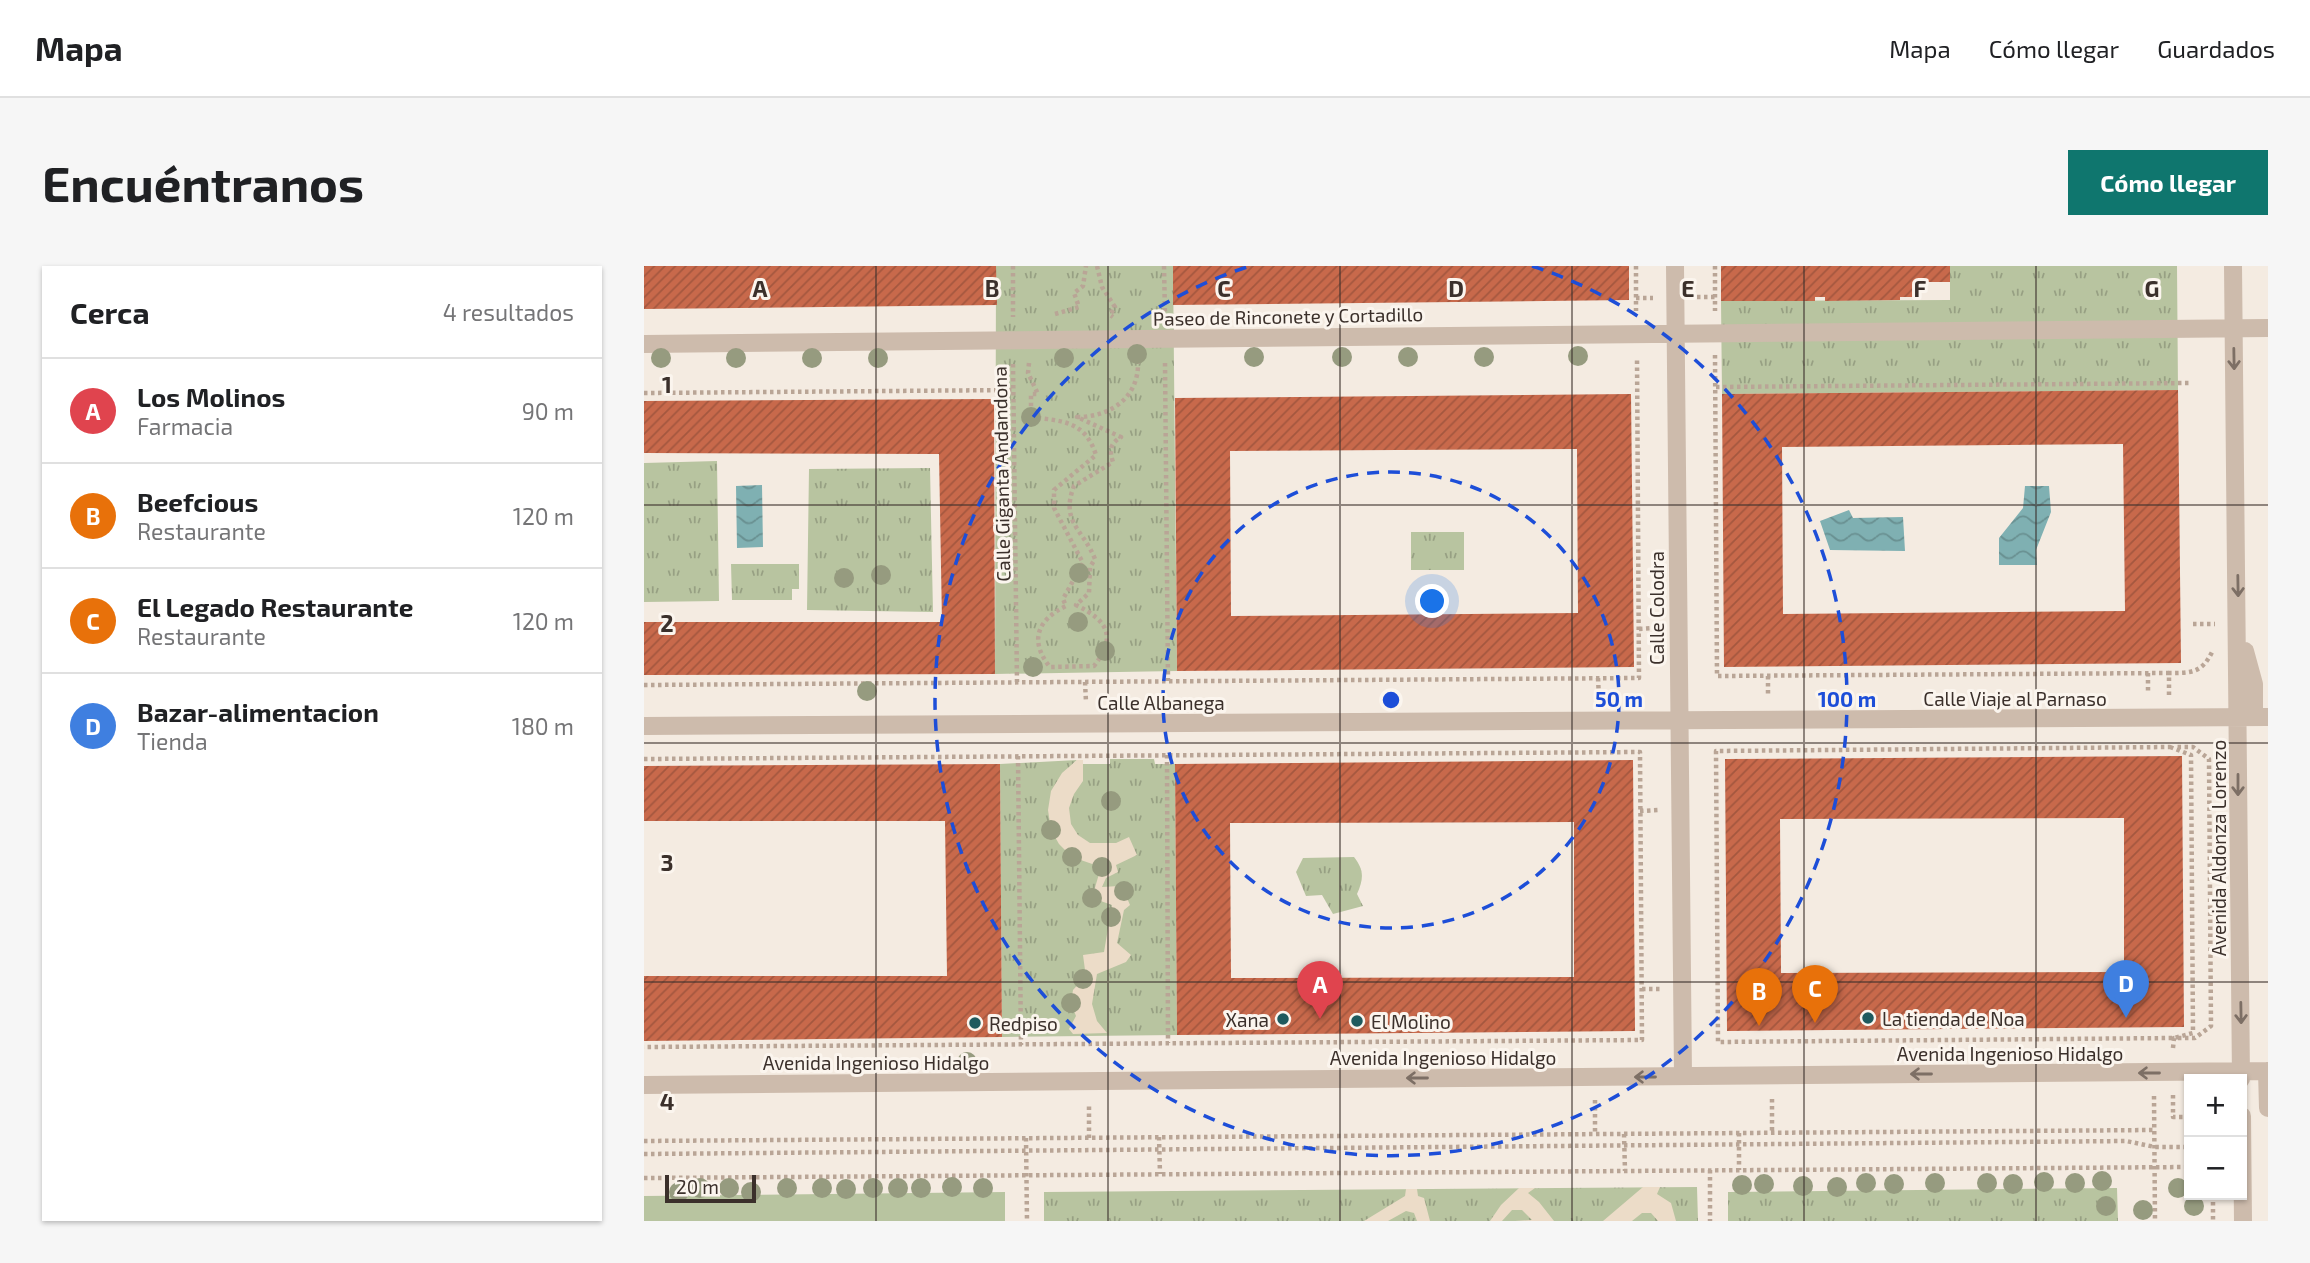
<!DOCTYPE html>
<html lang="es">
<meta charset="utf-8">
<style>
body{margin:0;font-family:"Exo 2",sans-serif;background:#f6f6f6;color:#202124}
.controls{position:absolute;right:21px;bottom:21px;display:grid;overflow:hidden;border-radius:0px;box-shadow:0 2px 5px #0004}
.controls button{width:63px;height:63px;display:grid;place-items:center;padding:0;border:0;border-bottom:2px solid #e0e0e0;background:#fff;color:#202124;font:35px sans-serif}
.scale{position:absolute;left:21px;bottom:18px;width:91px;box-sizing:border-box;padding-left:7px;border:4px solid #3b302b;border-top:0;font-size:19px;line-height:24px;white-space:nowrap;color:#3b302b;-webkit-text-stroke:5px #fbf5ee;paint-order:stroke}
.you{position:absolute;left:789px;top:336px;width:24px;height:24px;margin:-18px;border:5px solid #fff;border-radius:50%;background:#1a73e8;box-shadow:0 0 0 10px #1a73e833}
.badge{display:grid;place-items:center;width:46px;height:46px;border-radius:50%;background:#0f766e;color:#fff;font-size:23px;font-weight:700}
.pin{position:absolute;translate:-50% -58px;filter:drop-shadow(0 2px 4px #0008)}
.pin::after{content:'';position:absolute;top:37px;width:24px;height:21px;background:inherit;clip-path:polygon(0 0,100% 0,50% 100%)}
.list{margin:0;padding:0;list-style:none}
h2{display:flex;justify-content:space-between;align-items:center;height:91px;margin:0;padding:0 28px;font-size:30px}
h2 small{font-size:23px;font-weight:400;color:#757577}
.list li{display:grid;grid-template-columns:46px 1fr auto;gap:21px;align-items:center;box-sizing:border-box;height:105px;padding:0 28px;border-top:2px solid #e0e0e0}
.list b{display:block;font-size:26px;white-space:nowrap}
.list p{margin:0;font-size:23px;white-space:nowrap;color:#757577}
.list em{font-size:23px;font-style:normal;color:#757577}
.map{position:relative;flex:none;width:1624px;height:955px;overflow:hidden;border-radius:0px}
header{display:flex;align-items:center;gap:42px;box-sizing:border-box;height:98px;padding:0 35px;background:#fff;border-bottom:2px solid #e0e0e0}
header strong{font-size:33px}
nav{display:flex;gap:38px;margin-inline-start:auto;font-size:24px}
.intro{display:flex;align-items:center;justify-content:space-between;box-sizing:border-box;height:168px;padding:0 42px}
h1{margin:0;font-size:49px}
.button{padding:18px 32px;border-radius:0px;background:#0f766e;color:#fff;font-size:24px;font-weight:700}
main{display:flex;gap:42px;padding:0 42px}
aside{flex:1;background:#fff;border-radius:0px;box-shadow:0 2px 5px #0004}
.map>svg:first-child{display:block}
.grass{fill:url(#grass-tufts)}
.pitch{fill:#b8c4a0}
.plaza{fill:#ecdcc8}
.water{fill:url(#water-waves)}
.building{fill:url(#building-hatch);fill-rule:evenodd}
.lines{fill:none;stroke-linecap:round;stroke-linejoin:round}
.path{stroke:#b9a596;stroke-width:4.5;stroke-dasharray:3.5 3.5;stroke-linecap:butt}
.minor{stroke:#cdbbac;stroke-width:18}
.tree{fill:#969b7f}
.oneway{stroke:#7d6f65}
.grid{fill:none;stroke:#3b302b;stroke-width:2;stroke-opacity:0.55}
.ring{fill:none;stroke:#1d4ed8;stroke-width:3.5;stroke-dasharray:12 9}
.poi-dot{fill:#1f5a5e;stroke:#fbf5ee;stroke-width:2.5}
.labels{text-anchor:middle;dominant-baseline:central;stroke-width:6;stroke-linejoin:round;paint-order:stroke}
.street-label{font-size:19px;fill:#3b302b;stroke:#fbf5ee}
.poi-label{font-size:19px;fill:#3b302b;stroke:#fbf5ee;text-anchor:start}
.grid-label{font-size:23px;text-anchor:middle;font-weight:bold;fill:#3b302b;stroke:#fbf5ee;stroke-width:6;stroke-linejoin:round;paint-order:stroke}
.centre{fill:#1d4ed8;stroke:#fbf5ee;stroke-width:3.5}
.ring-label{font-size:21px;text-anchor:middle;font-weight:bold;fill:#1d4ed8;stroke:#fbf5ee;stroke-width:6;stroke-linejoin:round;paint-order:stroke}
</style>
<header>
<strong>Mapa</strong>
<nav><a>Mapa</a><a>Cómo llegar</a><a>Guardados</a></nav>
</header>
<div class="intro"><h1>Encuéntranos</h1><a class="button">Cómo llegar</a></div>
<main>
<aside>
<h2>Cerca<small>4 resultados</small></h2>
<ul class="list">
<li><span class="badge" style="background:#e0444e">A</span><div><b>Los Molinos</b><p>Farmacia</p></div><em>90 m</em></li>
<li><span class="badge" style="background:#e8710a">B</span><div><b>Beefcious</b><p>Restaurante</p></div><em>120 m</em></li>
<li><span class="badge" style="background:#e8710a">C</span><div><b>El Legado Restaurante</b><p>Restaurante</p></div><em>120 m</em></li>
<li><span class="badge" style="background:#3f7fe0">D</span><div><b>Bazar-alimentacion</b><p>Tienda</p></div><em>180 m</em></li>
</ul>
</aside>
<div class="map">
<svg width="1624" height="955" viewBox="0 0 1624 955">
<defs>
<pattern id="grass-tufts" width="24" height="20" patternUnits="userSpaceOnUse" patternTransform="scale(1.75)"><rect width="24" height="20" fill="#b8c4a0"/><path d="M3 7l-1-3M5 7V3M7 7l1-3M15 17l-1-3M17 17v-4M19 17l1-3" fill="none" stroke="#97a083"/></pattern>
<pattern id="water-waves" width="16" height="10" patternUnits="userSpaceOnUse" patternTransform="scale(1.75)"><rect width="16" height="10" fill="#7fb0b2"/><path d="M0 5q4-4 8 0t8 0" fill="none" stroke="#699091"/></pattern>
<pattern id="building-hatch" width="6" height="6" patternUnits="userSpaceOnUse" patternTransform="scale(1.75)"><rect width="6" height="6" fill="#c8694b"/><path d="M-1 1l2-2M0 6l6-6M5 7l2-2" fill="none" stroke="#a4573f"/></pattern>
</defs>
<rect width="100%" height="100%" fill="#f4ebe1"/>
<path class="grass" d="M352,0H529L533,405L351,408Z
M1306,0H1533L1534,124L1078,128L1077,35L1306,34Z
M73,195L75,335L0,336V197Z
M286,202L289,346L163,344L165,203Z
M767,266H820V304H767Z
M87,298H155V323H148V334H88Z
M466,493H510L511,498H531L533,769L358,771L356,498L433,494L429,498H466Z
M710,591C720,604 720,612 713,628L719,640L689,648L678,629L662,630L652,606L659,592Z
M1053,921L1054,955H400V926Z
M1473,922L1474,955H1084V926Z"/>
<path class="pitch" d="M361,926V955H0V930Z"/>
<path class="plaza" d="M433,494H439V515L430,528L425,542L427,558L434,569L446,577H472L485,571L493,589L472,599L474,606L462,612L458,621L475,620L480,625L486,639L480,644L473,677L487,689L482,696L453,708L448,738L453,755L463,767L429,768L425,763L432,750L427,737L429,724L439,713L441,704L439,689L460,686L468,639L448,632L457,601L428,591L415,578L407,564L404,544L407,525L418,507Z
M999,921H1016L1013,928L1027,937L1032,955H1014L1007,947H998L988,955H959Z
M875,922H891L884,927L895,936L910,955H871L888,954L878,944H868L858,955H846L857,939Z
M762,923H773L774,930L780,932L786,955H773L770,947L762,945L744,955H720L761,930Z"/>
<path class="water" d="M118,219L119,281L93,282L92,220Z
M1381,220H1405L1407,246L1392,284L1393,299H1355V272L1379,242Z
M1205,244L1209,252L1259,251L1261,285L1186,284L1176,255Z"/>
<path class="building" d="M0,0H352L353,39L0,43Z
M529,0H985V34L529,39Z
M1077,0H1306V16H1269V31H1256V34L1181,35V31H1171V35H1077Z
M1534,124L1537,397L1080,401L1078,128ZM1479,178L1481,345L1139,348L1138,181Z
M987,128L990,401L533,405L531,132ZM933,183L934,347L587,350L586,185Z
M350,133L351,408L0,409V356H298L295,188L0,187V135Z
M1538,490L1540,761L1083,765L1081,493ZM1480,552V706L1137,707L1136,553Z
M989,494L991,765L533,769L531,498ZM930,556V711L587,712L586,557Z
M356,498L358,771L0,775V710H303L301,555H0V500Z"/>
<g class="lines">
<path class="path" d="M369,0V51
M453,0L458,21L471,41L466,49L469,51
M520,0L521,50
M992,0V45
M1071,0V45
M1053,31H1071
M992,32H1009
M411,48L435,41L430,27L439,20L442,0
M1071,89L1073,410L1525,407
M385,97L384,107L394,128H387V151C419,155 441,155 452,189L410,224V242L439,297L419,333L422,340C393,354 385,375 406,401L450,400C473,370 464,355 432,339L445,327L446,301L451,293C439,263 416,256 430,220L469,196C465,184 466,178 477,171L433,151C466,151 495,132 494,96
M521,97L524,415
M369,98L373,416
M1072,121L1547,117
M0,127L369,124
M1549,358H1571
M995,363L1011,362
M1504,407V428
M1124,410V430
M954,412L955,432
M441,416L442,436
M0,419L995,412L993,92
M1525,429V407C1547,407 1558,407 1568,386
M1526,481L1547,489L1549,767L1530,772L1074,776L1072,485Z
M523,489L524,777
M374,490L377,779
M0,493L996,486L998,774L0,781
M996,545L1015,544
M998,723H1017
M1529,782L1530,772H1551L1567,760L1565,493L1549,481H1532
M1529,829V851H1545
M1510,830L1511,955
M1128,833V867
M951,834V868
M1095,867V904
M980,868L981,905
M515,871L516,908
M382,872L383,955
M445,872V838
M0,875L1511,864
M0,888L1482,875L1511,881H1545
M1066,904V955
M0,912L1545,901
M1569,929V955"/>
<path class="minor" d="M1031,0L1039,810
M1589,0L1597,813
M0,78L1624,62
M1601,385L1610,418V451
M0,460L1624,451
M1623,805L1624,842
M0,819L1624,805
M1598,850L1599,955"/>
</g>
<g class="tree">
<circle cx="493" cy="88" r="10"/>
<circle cx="934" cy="90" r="10"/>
<circle cx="610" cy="91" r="10"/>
<circle cx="698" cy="91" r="10"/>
<circle cx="764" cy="91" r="10"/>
<circle cx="840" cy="91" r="10"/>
<circle cx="17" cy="92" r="10"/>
<circle cx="92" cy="92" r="10"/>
<circle cx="168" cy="92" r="10"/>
<circle cx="234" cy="92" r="10"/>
<circle cx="420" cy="92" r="10"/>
<circle cx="387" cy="151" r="10"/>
<circle cx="435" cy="307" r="10"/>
<circle cx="237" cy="309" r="10"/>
<circle cx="200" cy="312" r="10"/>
<circle cx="434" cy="356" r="10"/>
<circle cx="461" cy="385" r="10"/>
<circle cx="389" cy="401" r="10"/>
<circle cx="223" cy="425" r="10"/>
<circle cx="467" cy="535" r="10"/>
<circle cx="407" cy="564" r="10"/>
<circle cx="428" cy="591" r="10"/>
<circle cx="458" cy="601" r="10"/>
<circle cx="480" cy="625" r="10"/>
<circle cx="448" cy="632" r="10"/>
<circle cx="467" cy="651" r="10"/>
<circle cx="439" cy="713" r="10"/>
<circle cx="427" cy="737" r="10"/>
<circle cx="323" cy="796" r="10"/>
<circle cx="1458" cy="915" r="10"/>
<circle cx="1400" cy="916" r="10"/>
<circle cx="1222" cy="917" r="10"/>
<circle cx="1291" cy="917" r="10"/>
<circle cx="1343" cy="917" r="10"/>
<circle cx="1431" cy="917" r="10"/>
<circle cx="1120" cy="918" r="10"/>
<circle cx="1250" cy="918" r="10"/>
<circle cx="1369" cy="918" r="10"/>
<circle cx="1098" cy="919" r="10"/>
<circle cx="1159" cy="920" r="10"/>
<circle cx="308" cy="921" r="10"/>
<circle cx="1193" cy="921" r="10"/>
<circle cx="56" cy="922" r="10"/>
<circle cx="85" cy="922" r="10"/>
<circle cx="143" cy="922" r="10"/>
<circle cx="178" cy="922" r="10"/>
<circle cx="229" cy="922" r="10"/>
<circle cx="254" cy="922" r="10"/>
<circle cx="277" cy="922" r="10"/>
<circle cx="339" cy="922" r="10"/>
<circle cx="1534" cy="922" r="10"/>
<circle cx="202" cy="923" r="10"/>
<circle cx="35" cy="926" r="10"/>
<circle cx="107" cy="926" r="10"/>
<circle cx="1462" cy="940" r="10"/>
<circle cx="1550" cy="940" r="10"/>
<circle cx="1499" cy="944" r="10"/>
</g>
<defs><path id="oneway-shaft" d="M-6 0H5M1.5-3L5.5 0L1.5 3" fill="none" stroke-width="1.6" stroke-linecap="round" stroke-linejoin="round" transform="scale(1.75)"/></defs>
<g class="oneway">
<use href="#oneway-shaft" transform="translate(1590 93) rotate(89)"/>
<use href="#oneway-shaft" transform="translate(1594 320) rotate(89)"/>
<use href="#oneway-shaft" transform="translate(1594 519) rotate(90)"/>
<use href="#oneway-shaft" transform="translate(1597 747) rotate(89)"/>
<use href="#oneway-shaft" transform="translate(1505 807) rotate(180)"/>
<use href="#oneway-shaft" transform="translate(1277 808) rotate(180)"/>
<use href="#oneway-shaft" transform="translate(1001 811) rotate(180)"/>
<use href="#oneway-shaft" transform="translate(773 812) rotate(180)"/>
</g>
<path class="grid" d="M232,0V955M464,0V955M696,0V955M928,0V955M1160,0V955M1392,0V955M0,239H1624M0,477H1624M0,716H1624"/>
<g class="ring">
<circle cx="747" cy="434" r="228"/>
<path d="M888 0A456 456 0 1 1 606 0"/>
</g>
<g class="poi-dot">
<circle cx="1224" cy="752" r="7"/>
<circle cx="639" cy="753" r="7"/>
<circle cx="713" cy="755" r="7"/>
<circle cx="331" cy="757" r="7"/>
</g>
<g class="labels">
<g class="street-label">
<text transform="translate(644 50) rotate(-1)">Paseo de Rinconete y Cortadillo</text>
<text transform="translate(357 208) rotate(-91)">Calle Giganta Andandona</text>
<text transform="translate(1012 342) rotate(-90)">Calle Colodra</text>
<text x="1371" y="432">Calle Viaje al Parnaso</text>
<text x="517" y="436">Calle Albanega</text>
<text transform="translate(1574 582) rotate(-90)">Avenida Aldonza Lorenzo</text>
<text x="1366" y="787">Avenida Ingenioso Hidalgo</text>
<text x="799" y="791">Avenida Ingenioso Hidalgo</text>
<text x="232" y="796">Avenida Ingenioso Hidalgo</text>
</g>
<g class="poi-label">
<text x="1238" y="752">La tienda de Noa</text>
<text x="625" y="753" text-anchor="end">Xana</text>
<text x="727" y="755">El Molino</text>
<text x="345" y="757">Redpiso</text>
</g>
</g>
<g class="grid-label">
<text x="116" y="31">A</text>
<text x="348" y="31">B</text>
<text x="580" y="31">C</text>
<text x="812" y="31">D</text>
<text x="1044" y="31">E</text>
<text x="1276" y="31">F</text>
<text x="1508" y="31">G</text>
<text x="23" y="127">1</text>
<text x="23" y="366">2</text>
<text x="23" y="605">3</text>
<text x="23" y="844">4</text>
</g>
<circle cx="747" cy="434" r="10" class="centre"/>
<g class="ring-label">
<text x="975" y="441">50 m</text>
<text x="1203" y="441">100 m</text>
</g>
</svg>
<div class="controls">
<button>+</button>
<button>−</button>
</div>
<div class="scale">20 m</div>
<div class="you"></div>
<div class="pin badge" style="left:676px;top:753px;background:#e0444e">A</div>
<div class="pin badge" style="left:1115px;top:760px;background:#e8710a">B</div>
<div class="pin badge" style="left:1171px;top:757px;background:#e8710a">C</div>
<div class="pin badge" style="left:1482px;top:752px;background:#3f7fe0">D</div>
</div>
</main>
